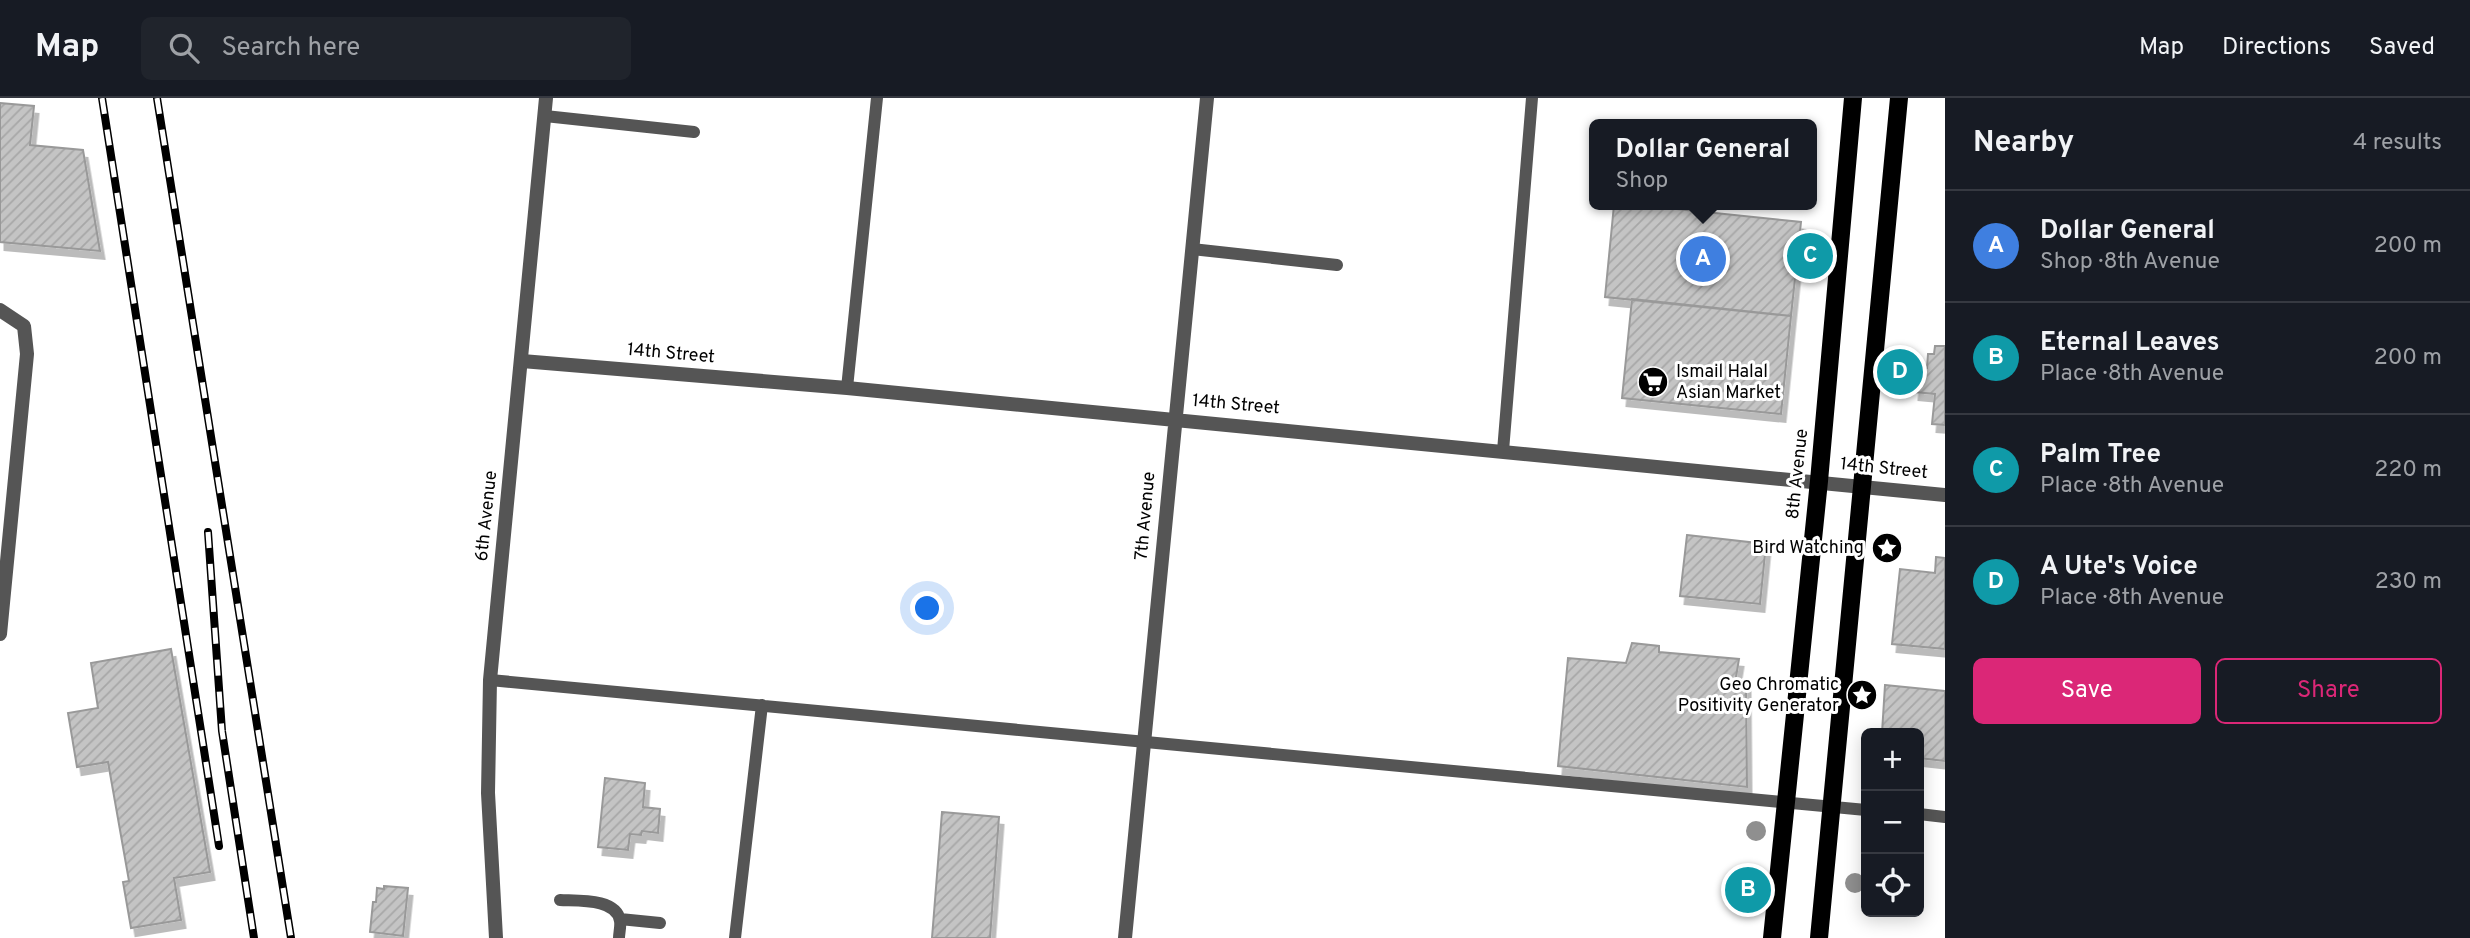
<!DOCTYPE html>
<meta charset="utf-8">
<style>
body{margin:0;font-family:Overpass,sans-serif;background:#20242c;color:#f1f3f6}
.controls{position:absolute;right:21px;bottom:21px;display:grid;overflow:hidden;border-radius:10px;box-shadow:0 4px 18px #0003}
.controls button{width:63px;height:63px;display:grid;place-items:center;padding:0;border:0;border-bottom:2px solid #363941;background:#171b24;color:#f1f3f6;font:35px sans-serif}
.you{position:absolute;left:928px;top:511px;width:24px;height:24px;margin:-18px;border:5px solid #fff;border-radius:50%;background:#1a73e8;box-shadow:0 0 0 10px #1a73e833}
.badge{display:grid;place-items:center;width:46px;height:46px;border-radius:50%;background:#db2777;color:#fff;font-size:23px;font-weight:700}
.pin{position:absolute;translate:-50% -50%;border:4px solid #fff;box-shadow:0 2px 7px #0006}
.popup{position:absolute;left:1589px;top:21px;width:228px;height:91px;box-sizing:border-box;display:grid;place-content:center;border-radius:10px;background:#171b24;filter:drop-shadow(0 2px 5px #0005);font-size:23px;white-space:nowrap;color:#9ea1a6}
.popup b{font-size:26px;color:#f1f3f6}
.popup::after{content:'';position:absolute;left:50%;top:100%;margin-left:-14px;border:14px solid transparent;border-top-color:#171b24}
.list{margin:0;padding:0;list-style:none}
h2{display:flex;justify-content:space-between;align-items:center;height:91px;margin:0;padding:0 28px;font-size:30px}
h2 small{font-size:23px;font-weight:400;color:#9ea1a6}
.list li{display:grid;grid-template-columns:46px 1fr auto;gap:21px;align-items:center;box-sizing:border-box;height:112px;padding:0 28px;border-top:2px solid #363941}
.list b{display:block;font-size:26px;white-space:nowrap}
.list p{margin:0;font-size:23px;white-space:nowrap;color:#9ea1a6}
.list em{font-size:23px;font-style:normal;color:#9ea1a6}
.actions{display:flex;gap:14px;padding:21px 28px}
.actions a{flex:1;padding:16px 0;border:2px solid #db2777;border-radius:10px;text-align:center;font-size:24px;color:#db2777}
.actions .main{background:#db2777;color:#fff}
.icon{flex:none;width:38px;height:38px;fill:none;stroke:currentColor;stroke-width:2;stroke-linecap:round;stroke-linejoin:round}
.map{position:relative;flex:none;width:1945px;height:840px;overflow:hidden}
header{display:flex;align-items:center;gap:42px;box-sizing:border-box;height:98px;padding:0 35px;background:#171b24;border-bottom:2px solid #363941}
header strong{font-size:33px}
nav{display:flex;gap:38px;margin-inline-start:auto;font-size:24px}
.search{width:490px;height:63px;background:#20242c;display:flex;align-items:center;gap:18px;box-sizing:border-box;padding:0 24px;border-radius:10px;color:#9ea1a6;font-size:26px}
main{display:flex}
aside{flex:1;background:#171b24}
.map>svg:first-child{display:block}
.building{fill:url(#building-hatch);stroke:#999;stroke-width:2;filter:url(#shadow)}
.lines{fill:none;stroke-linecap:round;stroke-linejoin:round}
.lane{stroke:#555;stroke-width:12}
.street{stroke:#555;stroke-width:14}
.primary{stroke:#000;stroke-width:18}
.rail-casing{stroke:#000;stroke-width:8}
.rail{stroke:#fff;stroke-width:5;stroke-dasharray:16;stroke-linecap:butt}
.tree{fill:#8f8f8f}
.labels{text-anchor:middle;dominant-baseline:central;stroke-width:6;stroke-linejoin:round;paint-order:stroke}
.street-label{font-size:18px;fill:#000;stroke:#fff}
.poi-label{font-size:18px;fill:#000;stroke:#fff;text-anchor:end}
</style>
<header>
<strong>Map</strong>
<div class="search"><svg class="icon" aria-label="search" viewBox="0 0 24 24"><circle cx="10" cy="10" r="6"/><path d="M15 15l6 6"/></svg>Search here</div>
<nav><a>Map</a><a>Directions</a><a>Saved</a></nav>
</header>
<main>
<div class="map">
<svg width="1945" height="840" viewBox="0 0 1945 840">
<defs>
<pattern id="building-hatch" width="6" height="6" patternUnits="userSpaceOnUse" patternTransform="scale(1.75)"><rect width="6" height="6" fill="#c4c4c4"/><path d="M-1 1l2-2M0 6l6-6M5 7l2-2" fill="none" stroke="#a7a7a7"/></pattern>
<filter id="shadow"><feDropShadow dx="4.5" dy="8" stdDeviation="0" flood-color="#0004"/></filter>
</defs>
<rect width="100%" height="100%" fill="#fff"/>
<path class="building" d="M0,5L34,8L30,47L83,52L100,153L0,144Z
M1614,107H1638L1801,124L1791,218L1605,199Z
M1632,201L1791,218L1781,316L1622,300Z
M1935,248H1945V327L1932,326L1935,296L1914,294L1917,270H1927L1928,256H1934Z
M1687,437L1766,446L1760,506L1680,498Z
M1936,459L1945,460V551L1892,546L1900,471L1935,475Z
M1632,545L1659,548V554L1739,561L1736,579L1746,586L1747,689L1558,668L1568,560L1626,565Z
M171,551L210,774L174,780L181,822L131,830L123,784L129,783L108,664L77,669L68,615L98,610L91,565Z
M1885,587L1945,593V663L1919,660V635H1882Z
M605,680L645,685L643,709L660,711L658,735L642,733L641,737L630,736L628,752L598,749Z
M942,714L999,719L990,840H932Z
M384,788L408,790L403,838L370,834L373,804H376L377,790L384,791Z"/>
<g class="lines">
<path class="lane" d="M545,18L694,34
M1192,151L1337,167
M847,290L877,0
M1503,353L1532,0
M490,582L1866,712
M1919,716L1945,719
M560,802C577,803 617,800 620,823C621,828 619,835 619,840
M620,821L660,825
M735,840L762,607"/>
<path class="street" d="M0,212L24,228L27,256L0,536
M522,263L847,290L1945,397
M496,840L488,695L490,582L546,0
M1125,840L1207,0"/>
<path class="primary" d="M1772,840L1819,383L1853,0
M1819,840L1899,0"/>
<g class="rail-casing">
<path id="rail" d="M102,0L219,748
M157,0L291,840
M208,434L222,633L254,840"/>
</g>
<use href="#rail" class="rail"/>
</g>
<g class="tree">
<circle cx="1756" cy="733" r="10"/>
<circle cx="1855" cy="785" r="10"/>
</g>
<defs>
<g id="supermarket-disc" transform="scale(1.575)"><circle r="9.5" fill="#000" stroke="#fff"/><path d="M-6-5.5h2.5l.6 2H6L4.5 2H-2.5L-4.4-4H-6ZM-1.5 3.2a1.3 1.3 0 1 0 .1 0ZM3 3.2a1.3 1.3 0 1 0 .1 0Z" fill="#fff"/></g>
<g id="sight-disc" transform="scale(1.575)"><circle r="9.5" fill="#000" stroke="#fff"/><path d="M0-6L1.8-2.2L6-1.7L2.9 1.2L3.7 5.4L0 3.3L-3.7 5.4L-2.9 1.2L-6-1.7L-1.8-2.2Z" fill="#fff"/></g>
</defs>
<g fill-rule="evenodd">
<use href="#supermarket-disc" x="1653" y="284"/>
<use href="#sight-disc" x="1887" y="450"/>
<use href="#sight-disc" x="1862" y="597"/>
</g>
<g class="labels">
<g class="street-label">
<text transform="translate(671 256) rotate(5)">14th Street</text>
<text transform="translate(1236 307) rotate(5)">14th Street</text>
<text transform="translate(1884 371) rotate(6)">14th Street</text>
<text transform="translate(1798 376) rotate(-84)">8th Avenue</text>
<text transform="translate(487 418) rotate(-84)">6th Avenue</text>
<text transform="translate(1146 418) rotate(-85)">7th Avenue</text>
</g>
<g class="poi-label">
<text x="1676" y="274" text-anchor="start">Ismail Halal<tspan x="1676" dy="21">Asian Market</tspan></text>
<text x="1864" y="450">Bird Watching</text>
<text x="1839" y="587">Geo Chromatic<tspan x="1839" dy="21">Positivity Generator</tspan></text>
</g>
</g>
</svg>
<div class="controls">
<button>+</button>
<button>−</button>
<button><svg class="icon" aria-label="locate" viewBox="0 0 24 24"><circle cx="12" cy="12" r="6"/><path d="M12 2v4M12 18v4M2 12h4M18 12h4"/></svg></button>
</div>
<div class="you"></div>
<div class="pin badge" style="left:1703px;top:161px;background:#3f7fe0">A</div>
<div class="popup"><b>Dollar General</b>Shop</div>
<div class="pin badge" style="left:1748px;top:792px;background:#0f9aa8">B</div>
<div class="pin badge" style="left:1810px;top:158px;background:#0f9aa8">C</div>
<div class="pin badge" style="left:1900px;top:274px;background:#0f9aa8">D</div>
</div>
<aside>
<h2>Nearby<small>4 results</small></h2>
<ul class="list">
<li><span class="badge" style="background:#3f7fe0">A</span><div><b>Dollar General</b><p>Shop · 8th Avenue</p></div><em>200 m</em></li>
<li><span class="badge" style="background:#0f9aa8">B</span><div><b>Eternal Leaves</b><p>Place · 8th Avenue</p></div><em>200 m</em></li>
<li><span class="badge" style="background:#0f9aa8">C</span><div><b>Palm Tree</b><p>Place · 8th Avenue</p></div><em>220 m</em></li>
<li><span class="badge" style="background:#0f9aa8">D</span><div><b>A Ute's Voice</b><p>Place · 8th Avenue</p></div><em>230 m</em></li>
</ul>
<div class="actions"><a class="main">Save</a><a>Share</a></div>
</aside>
</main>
